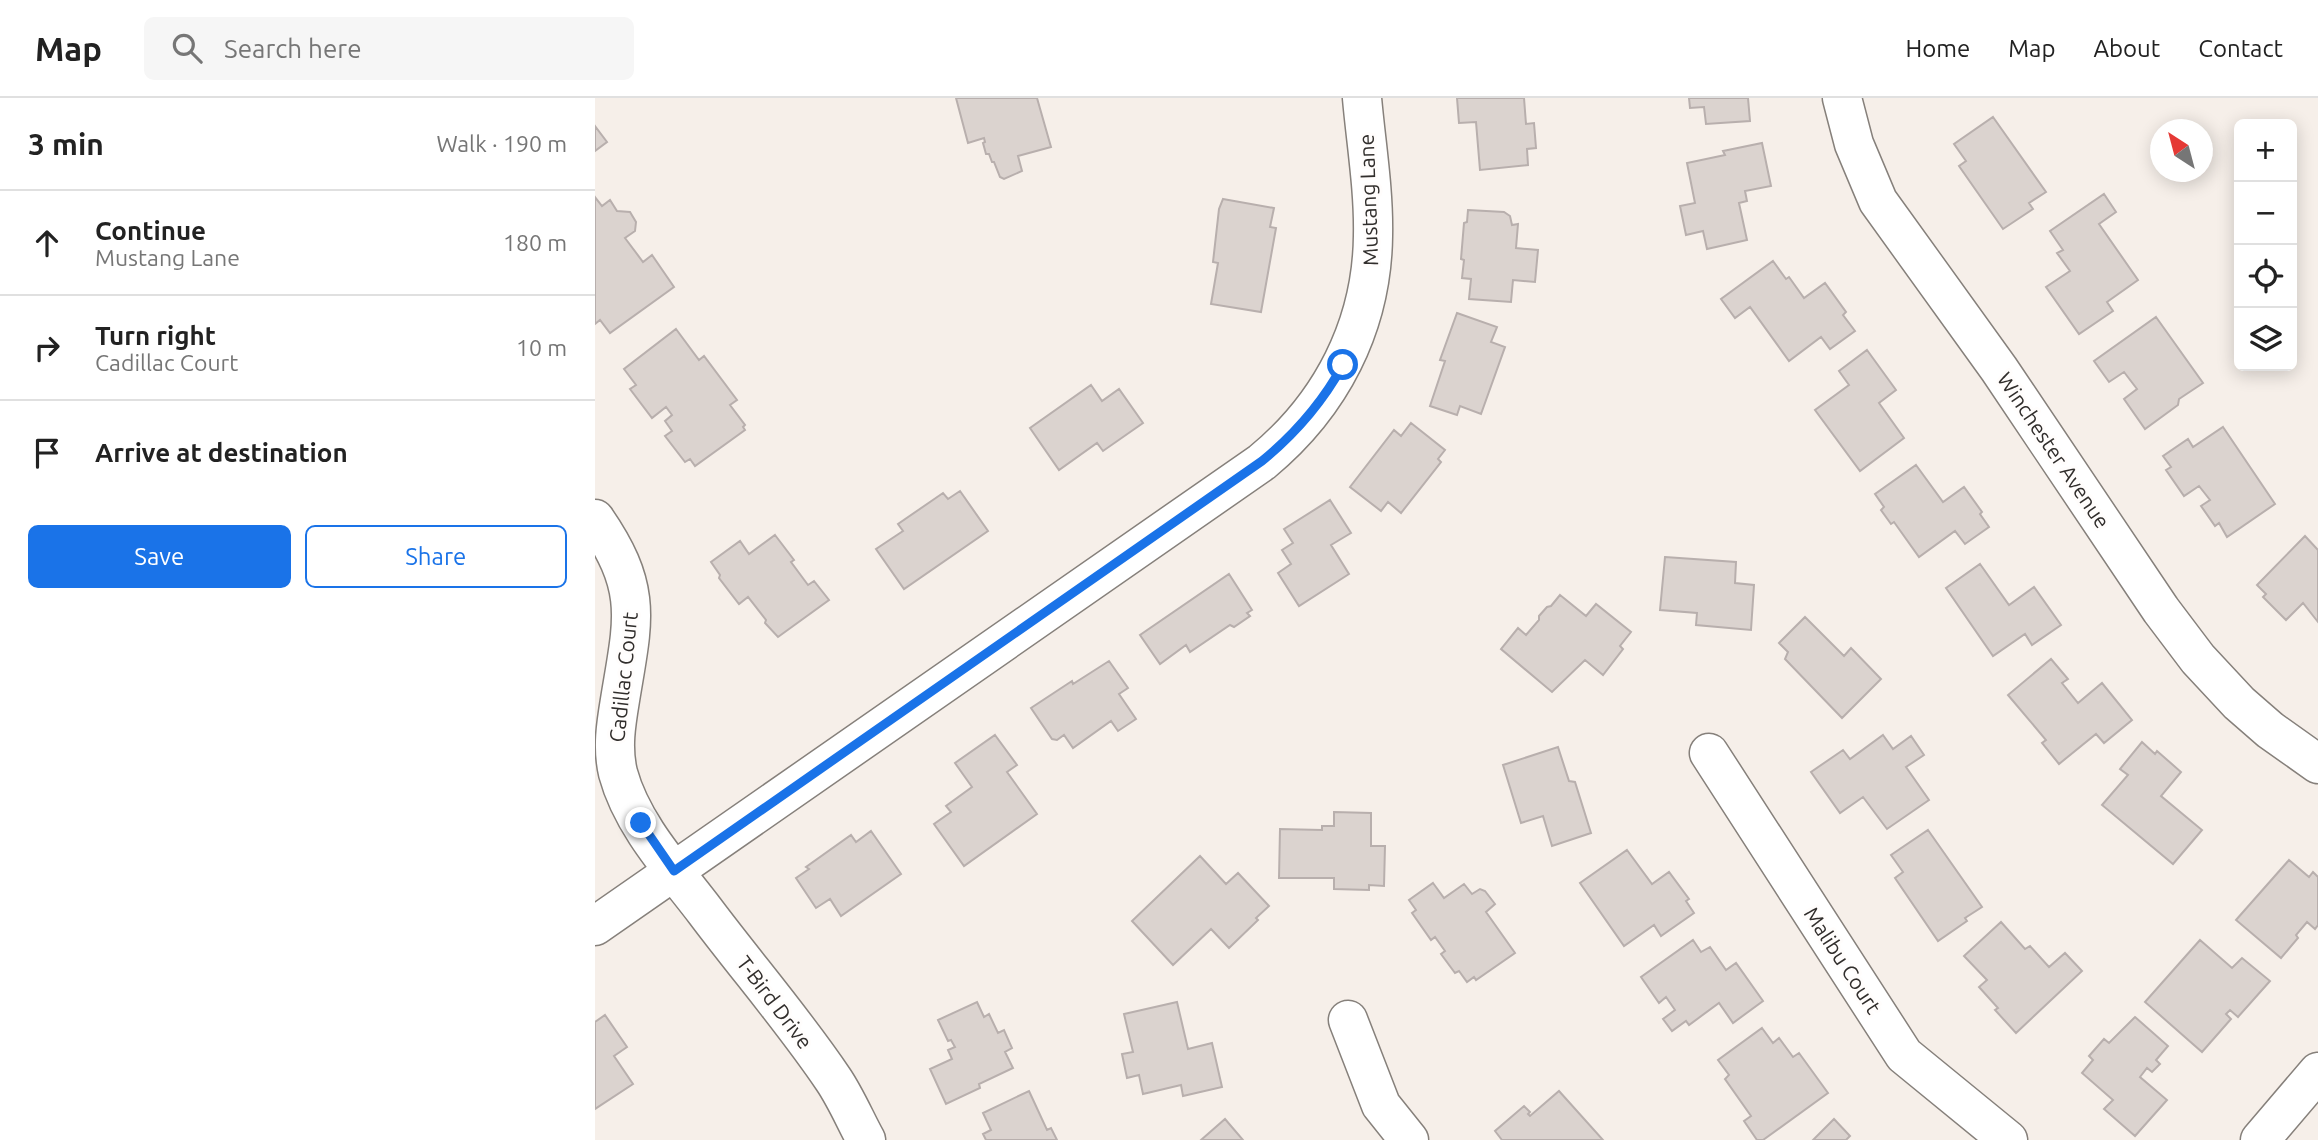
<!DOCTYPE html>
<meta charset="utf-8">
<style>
body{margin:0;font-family:Ubuntu,sans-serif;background:#f6f6f6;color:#222}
.controls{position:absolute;right:21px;top:21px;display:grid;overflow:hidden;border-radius:10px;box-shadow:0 4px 18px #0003}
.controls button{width:63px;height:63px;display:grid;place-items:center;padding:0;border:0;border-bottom:2px solid #e0e0e0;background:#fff;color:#222;font:35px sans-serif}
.compass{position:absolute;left:1555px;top:21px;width:63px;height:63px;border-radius:50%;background:#fff;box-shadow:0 4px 18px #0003;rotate:324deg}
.stop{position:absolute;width:21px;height:21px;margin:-16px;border:5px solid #1a73e8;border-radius:50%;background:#fff}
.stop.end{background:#1a73e8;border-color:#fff;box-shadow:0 2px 7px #0008}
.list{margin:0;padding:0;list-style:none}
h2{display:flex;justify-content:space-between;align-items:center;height:91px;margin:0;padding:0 28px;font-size:30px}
h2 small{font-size:23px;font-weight:400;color:#767676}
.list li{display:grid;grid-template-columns:46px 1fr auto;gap:21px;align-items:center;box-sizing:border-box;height:105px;padding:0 28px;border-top:2px solid #e0e0e0}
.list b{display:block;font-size:26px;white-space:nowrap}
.list p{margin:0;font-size:23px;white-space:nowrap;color:#767676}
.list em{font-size:23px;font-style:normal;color:#767676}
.actions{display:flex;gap:14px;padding:21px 28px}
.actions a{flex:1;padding:16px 0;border:2px solid #1a73e8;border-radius:10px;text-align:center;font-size:24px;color:#1a73e8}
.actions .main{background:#1a73e8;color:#fff}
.icon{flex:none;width:38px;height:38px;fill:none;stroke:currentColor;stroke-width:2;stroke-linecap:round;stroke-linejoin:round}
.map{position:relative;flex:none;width:1723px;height:1042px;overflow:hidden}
header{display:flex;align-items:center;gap:42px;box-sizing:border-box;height:98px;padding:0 35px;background:#fff;border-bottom:2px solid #e0e0e0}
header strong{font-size:33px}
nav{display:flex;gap:38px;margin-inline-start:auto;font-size:24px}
.search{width:490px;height:63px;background:#f6f6f6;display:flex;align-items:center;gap:18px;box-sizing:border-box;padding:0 24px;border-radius:10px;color:#767676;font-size:26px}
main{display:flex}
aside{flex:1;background:#fff}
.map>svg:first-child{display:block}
.building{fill:#dbd3cf;stroke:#b8afad;stroke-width:2}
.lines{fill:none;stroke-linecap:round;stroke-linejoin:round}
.minor-casing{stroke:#86807b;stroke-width:41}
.minor{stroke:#fff;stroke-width:38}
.route{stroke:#1a73e8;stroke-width:9}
.labels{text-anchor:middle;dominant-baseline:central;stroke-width:6;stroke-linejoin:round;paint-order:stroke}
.street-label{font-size:21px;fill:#312e2c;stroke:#fffdfc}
</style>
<header>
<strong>Map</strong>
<div class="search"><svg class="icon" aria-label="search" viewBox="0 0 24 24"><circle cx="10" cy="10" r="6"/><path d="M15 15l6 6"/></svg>Search here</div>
<nav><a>Home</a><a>Map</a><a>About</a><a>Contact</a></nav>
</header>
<main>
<aside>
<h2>3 min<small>Walk · 190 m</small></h2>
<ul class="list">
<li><svg class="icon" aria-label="ahead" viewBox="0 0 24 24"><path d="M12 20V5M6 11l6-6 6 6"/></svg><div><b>Continue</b><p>Mustang Lane</p></div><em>180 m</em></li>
<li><svg class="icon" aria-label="right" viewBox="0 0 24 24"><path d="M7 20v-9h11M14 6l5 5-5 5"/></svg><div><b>Turn right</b><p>Cadillac Court</p></div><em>10 m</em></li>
<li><svg class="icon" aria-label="arrive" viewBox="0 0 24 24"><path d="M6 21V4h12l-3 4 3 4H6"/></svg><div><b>Arrive at destination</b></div></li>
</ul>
<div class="actions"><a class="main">Save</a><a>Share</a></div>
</aside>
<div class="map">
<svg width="1723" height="1042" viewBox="0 0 1723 1042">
<rect width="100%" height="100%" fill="#f6efe9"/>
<path class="building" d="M361,0H442L456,49L423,58L427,73L409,81L405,79L399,64H397L394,56H391L388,45L390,44L389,40L373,45Z
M862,0H929L931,26L939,25L941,50L932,51L933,67L885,72L881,24L864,25Z
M1094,0H1153L1155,23L1111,26L1109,9L1095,10Z
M1398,19L1451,94L1434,105L1438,111L1408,131L1364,68L1371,63L1359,46Z
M0,28L12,44L0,53Z
M1167,45L1176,88L1150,93L1152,103L1144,105L1152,142L1112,151L1108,133L1091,137L1085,108L1100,105L1092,65L1130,57L1128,53Z
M1509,96L1521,114L1504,126L1543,182L1512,204L1518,213L1484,236L1451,189L1475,173L1462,155L1468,152L1455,133Z
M0,99L7,108L15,102L22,113L35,114L41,124L40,133L30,140L48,164L57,157L79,189L15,235L5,222L0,226Z
M628,101L679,110L675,129L681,130L666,214L616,206L623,165L618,164L624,111Z
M873,112L909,114L915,118L917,127L923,126L921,150L943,152L940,184L918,182L916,204L874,201L876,181L867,180L869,162L866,161L869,125L872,124Z
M1178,163L1191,181L1194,179L1209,200L1230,185L1251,214L1248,217L1260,233L1235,251L1226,239L1194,263L1155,209L1140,220L1126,201Z
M862,215L902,229L896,244L910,249L886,316L865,308L862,317L835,308L850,263L845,262Z
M1561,219L1608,285L1584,301L1583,307L1550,331L1529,301L1542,291L1529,274L1514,284L1499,263Z
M81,231L104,262L109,258L142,302L135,307L150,327L148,329L150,332L100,368L95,361L90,364L70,338L77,333L70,323L77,317L71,309L57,320L35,291L41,287L29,271Z
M1272,252L1301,292L1284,305L1309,340L1265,373L1220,312L1254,287L1244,273Z
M496,287L507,303L524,291L548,325L508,353L502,345L464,372L435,330Z
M816,325L850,352L843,361L846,364L806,415L793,404L786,413L755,389L799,332L806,338Z
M1628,329L1680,406L1632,439L1624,425L1620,428L1606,408L1615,402L1604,388L1589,398L1571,372L1576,369L1568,358L1593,341L1598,349Z
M1321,367L1348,404L1369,389L1387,414L1385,416L1394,429L1370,446L1360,433L1324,459L1299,424L1296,426L1286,412L1289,409L1280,396Z
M365,393L393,433L309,491L281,451L308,433L303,426L348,395L353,401Z
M735,402L756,435L736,447L754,476L704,508L683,475L696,466L687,452L698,445L689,431Z
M180,437L199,462L196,464L213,487L219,483L234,502L183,539L170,525L171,522L153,499L144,506L124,480L125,477L116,464L145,443L154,456Z
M1710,438L1723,452V524L1708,505L1691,522L1668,499L1671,496L1662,487Z
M1070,459L1141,464L1140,485L1159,487L1156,532L1101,527L1102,515L1065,512Z
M1385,466L1414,507L1439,489L1466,527L1437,547L1430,536L1398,558L1351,490Z
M634,476L657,512L652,515L655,518L639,529L635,527L595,554L591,547L565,566L545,537Z
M965,497L991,518L1001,506L1036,534L1025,548L1028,551L1008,577L990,562L957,594L906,551L923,530L931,537L944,522V518L952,509L956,508Z
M1210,519L1249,558L1256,550L1286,581L1247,620L1190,561L1193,554L1184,545Z
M1456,561L1473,581L1467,585L1483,605L1507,585L1537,622L1509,645L1501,636L1464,666L1447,645L1451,642L1413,597Z
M514,563L533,590L524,596L541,621L523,633L516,623L478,650L469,637L462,642L457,641L436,610L477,583L478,586Z
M400,637L422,667L412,674L442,716L369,768L339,726L356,714L351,708L377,689L360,665Z
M1288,637L1298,651L1316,638L1329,657L1311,669L1334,702L1292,731L1268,699L1245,715L1216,674L1248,652L1255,661Z
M1547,644L1560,656L1562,653L1586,674L1566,698L1607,732L1578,766L1507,707L1533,677L1525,671Z
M963,649L974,683L980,684L996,735L957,748L948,718L926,725L908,667Z
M739,714L776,715V748H790L789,788L774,787V792L739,791V780H684L685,731L727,732V728H739Z
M1333,732L1387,809L1370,820L1372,823L1343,843L1300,780L1308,774L1296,757Z
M276,733L306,776L246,818L235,801L221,810L201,780L214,771L211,769L256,737L261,744Z
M1032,752L1057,786L1074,774L1094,801L1091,803L1099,815L1066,838L1059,827L1029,848L985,785Z
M605,758L631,786L643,775L674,808L661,820L663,822L634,850L616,831L578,867L537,823Z
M1694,762L1714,779L1718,774L1723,779V827L1720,831L1712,824L1701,837L1703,840L1686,860L1641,822Z
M838,785L849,800L869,786L877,796L885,791L890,793L900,806L891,814L920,855L881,882L879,879L872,884L864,873L860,875L846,856L850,853L840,839L836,842L817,815L821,812L814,802Z
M1406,824L1430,851L1435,848L1454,869L1470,855L1487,873L1421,935L1400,912L1403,910L1384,889L1392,882L1369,858Z
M1098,842L1106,854L1115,849L1131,872L1141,865L1168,903L1138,925L1124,905L1094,927L1091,923L1077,933L1068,921L1080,912L1071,899L1064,905L1046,879Z
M1605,842L1637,870L1647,860L1675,883L1643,919L1635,912L1631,916L1636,921L1607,954L1550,904Z
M382,904L389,919L394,916L403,935L409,932L417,950L410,954L418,970L384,986L385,990L351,1006L335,971L357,961L353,952L360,949L356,942L353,943L343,922Z
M582,904L593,951L617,945L627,989L588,998L586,987L548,996L544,977L532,980L527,956L538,954L529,916Z
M10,917L32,949L19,958L38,986L0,1011V924Z
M1540,919L1573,948L1561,962L1565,966L1557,974L1552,970L1545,979L1572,1002L1540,1038L1509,1011L1518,1002L1487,975L1498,962L1494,958L1509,941L1514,945Z
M1167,930L1178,945L1184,940L1198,959L1204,955L1233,995L1168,1042H1162L1149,1023L1156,1018L1130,981L1134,977L1123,962Z
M434,993L452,1032L456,1030L462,1042H391L388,1036L396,1032L388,1015Z
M964,993L1008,1042H907L900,1033L929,1008L935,1014L933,1016L935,1018Z
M630,1021L648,1042H606Z
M1239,1021L1255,1038L1251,1042H1218Z"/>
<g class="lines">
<g class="minor-casing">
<path id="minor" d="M1247,0L1259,46L1283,103L1404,271L1566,512L1603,561L1644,605L1675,632L1723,666
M0,421C49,492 38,522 25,602C21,626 17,650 23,675C37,727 78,771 110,813C152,869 199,923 238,981C251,1000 260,1022 271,1042
M1114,655L1309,957L1413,1042
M0,828L667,364C736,307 777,228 778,138C779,92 771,45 767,0
M753,922L786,1007L814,1042
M1665,1042L1723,974"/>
</g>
<use href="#minor" class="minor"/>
</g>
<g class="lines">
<path class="route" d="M46,725L79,773L667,363C700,336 727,305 748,267"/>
</g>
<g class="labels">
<g class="street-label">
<text transform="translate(773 102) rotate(-92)">Mustang Lane</text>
<text transform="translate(1459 352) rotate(56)">Winchester Avenue</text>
<text transform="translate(28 579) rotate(-84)">Cadillac Court</text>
<text transform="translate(1248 862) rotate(57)">Malibu Court</text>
<text transform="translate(180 904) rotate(53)">T-Bird Drive</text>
</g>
</g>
</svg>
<div class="controls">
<button>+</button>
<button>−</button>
<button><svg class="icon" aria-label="locate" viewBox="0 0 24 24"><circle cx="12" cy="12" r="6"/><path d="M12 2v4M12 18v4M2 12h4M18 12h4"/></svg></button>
<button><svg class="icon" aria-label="layers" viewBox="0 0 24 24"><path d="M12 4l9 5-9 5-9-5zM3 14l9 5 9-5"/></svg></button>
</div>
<svg class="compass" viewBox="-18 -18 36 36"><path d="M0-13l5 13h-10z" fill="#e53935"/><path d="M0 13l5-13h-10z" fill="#767676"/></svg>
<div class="stop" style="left:748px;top:267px"></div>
<div class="stop end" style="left:46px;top:725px"></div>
</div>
</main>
